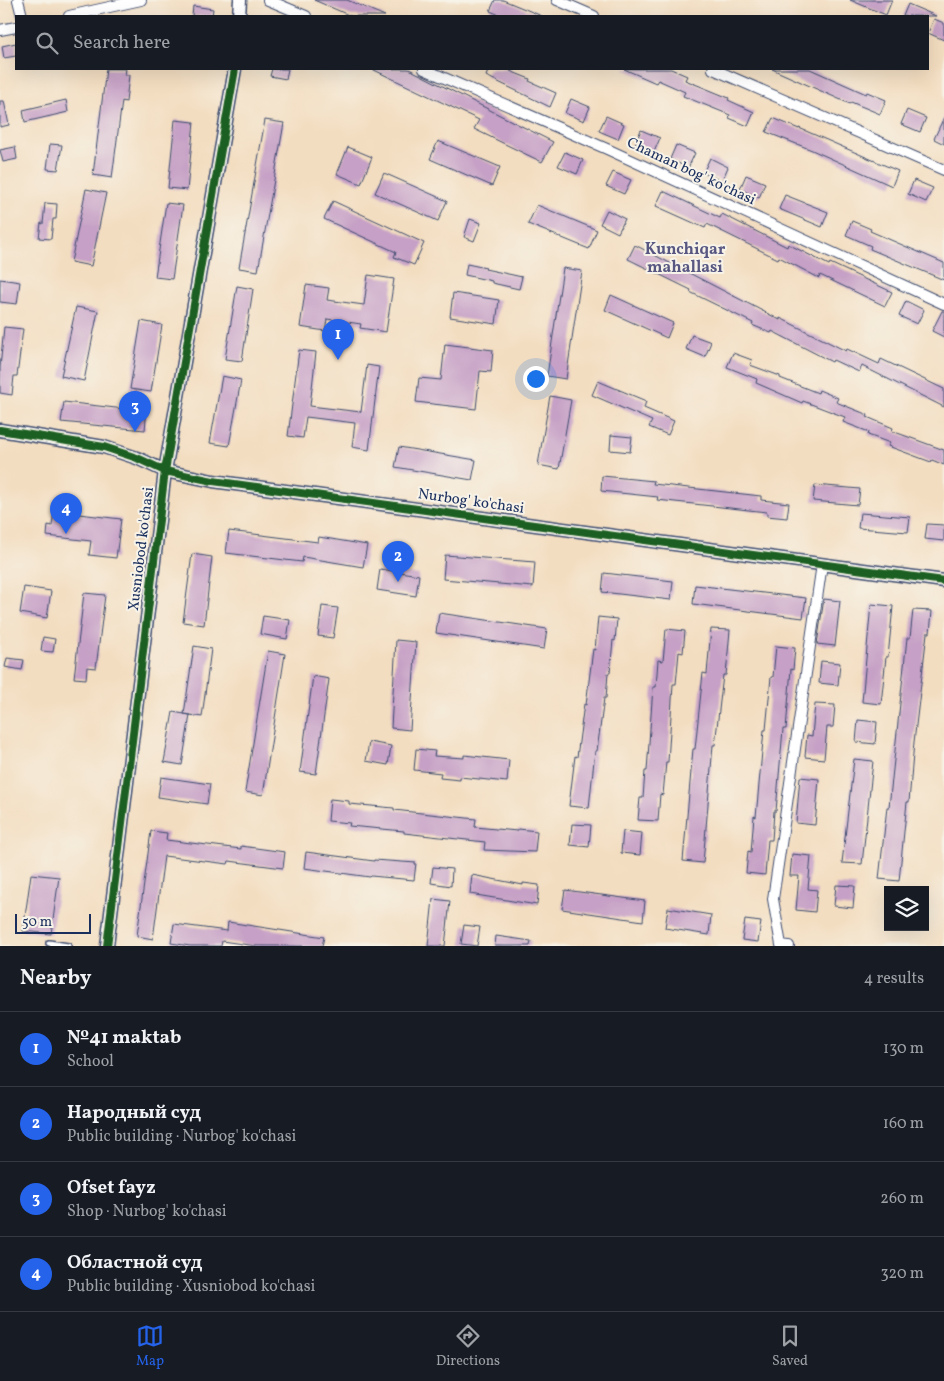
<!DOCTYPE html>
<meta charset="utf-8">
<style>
body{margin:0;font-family:Vollkorn,serif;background:#20242c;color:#f1f3f6}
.controls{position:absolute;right:15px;bottom:15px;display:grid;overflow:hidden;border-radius:0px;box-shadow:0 5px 20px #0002}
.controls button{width:45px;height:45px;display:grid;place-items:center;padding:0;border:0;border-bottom:1px solid #363941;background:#171b24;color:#f1f3f6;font:25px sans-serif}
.scale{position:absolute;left:15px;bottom:12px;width:76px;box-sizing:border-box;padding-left:5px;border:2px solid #1b2f5e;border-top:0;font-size:14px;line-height:18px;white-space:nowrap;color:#1b2f5e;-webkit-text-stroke:4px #f7f3e8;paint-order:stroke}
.you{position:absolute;left:535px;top:378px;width:18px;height:18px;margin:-12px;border:4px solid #fff;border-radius:50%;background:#1a73e8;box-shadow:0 0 0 8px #1a73e833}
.badge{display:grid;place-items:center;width:32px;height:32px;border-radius:50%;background:#2563eb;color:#fff;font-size:16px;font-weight:700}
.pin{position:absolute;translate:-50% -41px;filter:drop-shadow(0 1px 2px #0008)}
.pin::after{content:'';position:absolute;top:26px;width:18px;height:15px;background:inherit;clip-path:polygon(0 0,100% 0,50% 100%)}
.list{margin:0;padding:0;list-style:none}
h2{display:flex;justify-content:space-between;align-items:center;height:65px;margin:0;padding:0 20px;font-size:21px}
h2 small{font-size:16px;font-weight:400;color:#9ea1a6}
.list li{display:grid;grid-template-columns:32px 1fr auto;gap:15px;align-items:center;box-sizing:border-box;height:75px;padding:0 20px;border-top:1px solid #363941}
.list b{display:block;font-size:19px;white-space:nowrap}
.list p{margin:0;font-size:16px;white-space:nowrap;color:#9ea1a6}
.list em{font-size:16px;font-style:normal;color:#9ea1a6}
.icon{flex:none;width:28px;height:28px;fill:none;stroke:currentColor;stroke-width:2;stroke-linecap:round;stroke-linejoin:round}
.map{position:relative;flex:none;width:944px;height:946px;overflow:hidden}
.search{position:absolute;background:#171b24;box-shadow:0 5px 20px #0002;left:15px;right:15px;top:15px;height:55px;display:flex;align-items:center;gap:12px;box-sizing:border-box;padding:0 18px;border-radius:0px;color:#9ea1a6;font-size:19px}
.sheet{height:365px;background:#171b24}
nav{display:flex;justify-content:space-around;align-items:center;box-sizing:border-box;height:70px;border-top:1px solid #363941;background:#171b24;font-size:14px;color:#9ea1a6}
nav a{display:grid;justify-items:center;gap:2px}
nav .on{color:#2563eb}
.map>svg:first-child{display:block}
.building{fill:#c6a0c6}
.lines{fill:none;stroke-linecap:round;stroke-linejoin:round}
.service-casing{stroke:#3b496d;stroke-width:8}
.minor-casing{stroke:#3b496d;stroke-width:12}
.tertiary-casing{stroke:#3b496d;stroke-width:15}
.service{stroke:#fff;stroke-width:5}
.minor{stroke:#fff;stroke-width:10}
.tertiary{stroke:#fff;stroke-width:12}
.cycleway-casing{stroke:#f7f3e8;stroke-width:11}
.cycleway{stroke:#1b5e20;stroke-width:8}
.labels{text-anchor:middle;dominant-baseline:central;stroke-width:4;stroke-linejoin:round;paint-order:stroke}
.street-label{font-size:15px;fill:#1b2f5e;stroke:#f7f3e8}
.neighbourhood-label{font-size:16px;font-weight:bold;fill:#575782;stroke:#f7f3e8}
</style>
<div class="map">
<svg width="944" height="946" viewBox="0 0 944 946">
<rect width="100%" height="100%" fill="#f7f3e8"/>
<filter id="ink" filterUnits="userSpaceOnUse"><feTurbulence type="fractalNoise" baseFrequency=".02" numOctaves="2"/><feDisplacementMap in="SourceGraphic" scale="10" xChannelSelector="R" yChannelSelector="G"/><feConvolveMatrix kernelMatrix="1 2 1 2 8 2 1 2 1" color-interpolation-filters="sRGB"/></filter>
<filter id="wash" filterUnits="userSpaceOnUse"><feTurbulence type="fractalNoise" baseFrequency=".0096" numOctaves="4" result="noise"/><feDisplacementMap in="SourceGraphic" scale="20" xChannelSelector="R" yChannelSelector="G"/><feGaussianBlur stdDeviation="1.12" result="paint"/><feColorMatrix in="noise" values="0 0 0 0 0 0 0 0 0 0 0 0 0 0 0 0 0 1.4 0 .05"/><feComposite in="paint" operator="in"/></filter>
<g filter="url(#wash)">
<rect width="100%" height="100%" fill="#f3ddc0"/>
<g id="blocks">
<path class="building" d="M314,0H347L385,16H351Z
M495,0H503L542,16H502L490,11Z
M850,0H892L886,15Z
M908,4L936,16H903Z
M193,6L213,9L212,16H192Z
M934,19L944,23V40L928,33Z
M16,43V56L4,58L2,46Z
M106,69H126L125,75H129L126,102L122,101L112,178L93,175Z
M272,69H288L286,79L270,76Z
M372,69H409L553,142L542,162L474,129L479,120Z
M489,69H511L510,71L530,79L529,81L556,93L550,107L486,76Z
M624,69H671L687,76L685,80L729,98L728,100L754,112L748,126L729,118L730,115L683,96L685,92L658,80L656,83Z
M772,69H810L866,94L867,92L886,100L880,114L851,102L850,104Z
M571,99L590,107L584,121L565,113Z
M66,100L68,112L25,122L23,110Z
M0,101H4L9,125L0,127Z
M907,110L926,118L920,132L901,124Z
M606,116L624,124L618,139L599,131Z
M944,117V144L934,139Z
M773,118L799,129V128L898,171L892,186L812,150L766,132Z
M175,120L194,122L187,190L168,188Z
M265,120L284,123L258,271L239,268Z
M641,130L660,138L654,152L635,144Z
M438,141L500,167L492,186L430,159Z
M50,144L62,145L58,170L47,169Z
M676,145L695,153L688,168L670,159Z
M15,147L17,159L3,162L0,150Z
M348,147L372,157L361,184L337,174Z
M565,152L583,160L577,174L558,166Z
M710,158L728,167L722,181L703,173Z
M613,172L631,180L624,194L606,186Z
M384,173L447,201L438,221L375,193Z
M746,175L765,183L759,198L740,189Z
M914,180L933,188L926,202L908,194Z
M86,189L106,193L91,266L71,262Z
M663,191L720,218L722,214L787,247L788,244L829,265L830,263L892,292L885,306L820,275L819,278L779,257L778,259L707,224L705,228L656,206Z
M785,195L828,212L822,227L779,209Z
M333,201L424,243L414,265L394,257L396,252L324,219Z
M45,203L57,204L56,219H53L51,239L39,238L41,223L43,224Z
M166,203L183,205L172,279L155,277Z
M537,205L597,230L589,249L528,224Z
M607,210L625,219L618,233L600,224Z
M470,219L481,223L474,241L464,237Z
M852,221L871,229L870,231L944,263V280L870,249L871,246L846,235Z
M635,245L780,320V318L846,351L847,349L879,364L881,359L944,389V407L862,366L859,372L833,360L832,362L772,331L771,333L752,325L753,323L690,292L691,290L628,259Z
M467,264L486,268L485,269L522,277L519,289L492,283V281L465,275Z
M563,268L582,271L566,379L547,376Z
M368,275L394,279L386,332L360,328L361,324L327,319L325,331L300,327L306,285L329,288L327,300L364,305Z
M0,279L20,282L17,304L0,302Z
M237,286L253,289L242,361L225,359Z
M453,293L499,300L496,324L450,317Z
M611,295L673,323L667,338L605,310Z
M906,301L924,310L917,324L899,316Z
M76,307L98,311L84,381L61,376Z
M942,311H944V337L932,331Z
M141,321L162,325L151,392L130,389Z
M4,327L23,329L17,376H14L12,395L0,393V368Z
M692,335L711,342L705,357L686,349Z
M445,344L493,350L491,372L480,371L476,409L416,402L419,378L441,380Z
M299,350L316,352L310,406L361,412L367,365L379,367L369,450L352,447L355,423L306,417L303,438L288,436Z
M733,353L752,360L750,365L780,376V378L818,393L819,390L838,398L836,402L868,415L867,417L893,428L892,431L944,450V465L932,460L931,462L888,446L890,443L868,435L869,432L843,422L845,417L803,401L802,403L756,383L757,379L727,367Z
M222,376L241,380L229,446L210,443Z
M598,381L646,401L644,408L674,421L668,435L649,427L652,421L592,395Z
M550,396L571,400L559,469L538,465Z
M64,402L133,410L134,407L147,408L145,430L61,422Z
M611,435L632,437L630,452L610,450Z
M399,447L476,460L472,480L395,467Z
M602,476L654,481L653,484L761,496V500L789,503L787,518L767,516V512L657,500L658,497L601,491Z
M815,485L860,489L858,505L813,501Z
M54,511L121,519L116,558L89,555L91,541L47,536L48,525L52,526Z
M860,513L910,517L908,532L858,528Z
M927,524L944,525V541L925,539Z
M229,531L318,542L319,537L367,545L363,567L303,557L302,562L226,553Z
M192,554L212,557L204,625L183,622Z
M445,555L535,562L533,587L443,579Z
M380,569L419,575L416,596L377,590Z
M604,573L673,581L671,600L602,592Z
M695,585L806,598L803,618L693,604Z
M24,587L51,591L47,618L20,613Z
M84,593L105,595L96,668L87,667L86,679L74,678Z
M824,599L840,601L835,646L817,644Z
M871,604L893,606L888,657H886L881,704L862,702Z
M322,606L338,608L333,638L318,636Z
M913,610L932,611L930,633H927L914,742L909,802H907L899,881L879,879L887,807H889L907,638H910Z
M439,613L547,629L544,649L436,633Z
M263,616L290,620L287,639L260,634Z
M598,617L617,619L615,641L613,640L610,673H608L606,698H604L597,751H595L589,808L569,806L575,756L577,757L584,704L586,705L593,649L595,650Z
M666,629L685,631L683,653L679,652L676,684H673L668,762H666L663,795L660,794L658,821L638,820L640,798H643L645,771H647L653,687H656L658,660L663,661Z
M711,629L730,630L726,675H723L715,745H713L703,863L683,861L693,749H695L703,673L707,674Z
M43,637L55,639L53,652L41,651Z
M396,640L416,642L410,730L391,728Z
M194,646L211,649L202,717L184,714Z
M776,646L795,648L793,670L791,669L786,729H783L776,811H774L772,840H768L765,875L746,873L748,851L751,852L754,816L756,817L764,730H766L771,677H773Z
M268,651L285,654L263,795L245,792Z
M7,658L24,660L22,670L5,667Z
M821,661L840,663L838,685L819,683Z
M313,676L329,679L316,774L300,772Z
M815,704L835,705L833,727H827L824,759L805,757L807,735L812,736Z
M173,712L190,715L182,765L164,762Z
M858,720L877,722L875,744L856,742Z
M369,742L391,746L388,765L366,761Z
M416,749L435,751L434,756L464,758V755L509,760L507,782L460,777V780L440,778L441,773L414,770Z
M854,759L873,761L862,864L842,863Z
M161,777L210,784L207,804L158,797Z
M800,777L819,779L815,825L796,823Z
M330,799L349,801V804L394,808V810L476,819L475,827L517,831L518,829L537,831L535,852L484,850L485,842L404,833V831L349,826L350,823L328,821Z
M572,824L591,825L589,847L570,845Z
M151,831L167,833L166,840L241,849V846L285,852L283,868L229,861L228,864L164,856L153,939L137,936Z
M623,831L642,833L640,855L621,853Z
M306,852L374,861V860L416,863L414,880L371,876L370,877L304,868Z
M792,854L811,856L808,889L817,890L815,912L796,910L799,876H790Z
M433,867L452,869L451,886L431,883Z
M31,874L59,877L51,934L23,931Z
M472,875L523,885V883L539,885L537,905L470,894Z
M836,885L855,886L853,908L834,906Z
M565,890L645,901L643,921L562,909Z
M433,899L450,901L445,946H428Z
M668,908L711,915L709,935L665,928Z
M745,920L761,922L758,942L742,940Z
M228,922L324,937L322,946H256L222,941L221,946H190L171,943L174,924L227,931Z
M464,925L480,927L477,946L461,944Z
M496,936L531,941L530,946H495Z"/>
</g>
</g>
<g filter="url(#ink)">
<use href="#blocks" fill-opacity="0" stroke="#3b496d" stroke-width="1"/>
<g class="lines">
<g class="service-casing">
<path id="service" d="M49,943L68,946"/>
</g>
<g class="minor-casing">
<path id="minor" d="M18,0L22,16
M268,0L306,16
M557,0L594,16
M69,16L141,0
M0,30L16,27
M424,69L607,149L944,304
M713,69L944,170
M789,946L781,945L773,899L822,564"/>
</g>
<g class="tertiary-casing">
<path id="tertiary" d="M239,16L240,0
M0,430L104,447L137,458L165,471L213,481L944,581
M107,946L165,471L235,69"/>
</g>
<use href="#service" class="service"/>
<use href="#minor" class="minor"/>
<use href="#tertiary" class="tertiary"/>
<g class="cycleway-casing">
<path id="cycleway" d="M0,430L104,447L137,458L165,471L213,481L944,581
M107,946L165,471L235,69"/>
</g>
<use href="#cycleway" class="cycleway"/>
</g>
</g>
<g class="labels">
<g class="street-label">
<text transform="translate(691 172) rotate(25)">Chaman bog' ko'chasi</text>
<text transform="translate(471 502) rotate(8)">Nurbog' ko'chasi</text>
<text transform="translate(142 549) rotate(-83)">Xusniobod ko'chasi</text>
</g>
<g class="neighbourhood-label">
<text x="685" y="250">Kunchiqar<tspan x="685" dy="18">mahallasi</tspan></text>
</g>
</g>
</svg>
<div class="controls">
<button><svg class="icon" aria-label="layers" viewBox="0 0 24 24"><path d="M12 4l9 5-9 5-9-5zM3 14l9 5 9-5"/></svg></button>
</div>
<div class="scale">50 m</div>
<div class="you"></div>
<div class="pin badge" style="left:338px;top:360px">1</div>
<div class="pin badge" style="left:398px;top:582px">2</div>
<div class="pin badge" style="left:135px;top:432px">3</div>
<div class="pin badge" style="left:66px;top:534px">4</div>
<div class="search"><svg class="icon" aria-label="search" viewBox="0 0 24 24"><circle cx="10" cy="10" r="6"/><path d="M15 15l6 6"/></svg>Search here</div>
</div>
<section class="sheet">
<h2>Nearby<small>4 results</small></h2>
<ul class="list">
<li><span class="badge">1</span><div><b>№41 maktab</b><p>School</p></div><em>130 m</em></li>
<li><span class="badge">2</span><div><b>Народный суд</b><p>Public building · Nurbog' ko'chasi</p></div><em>160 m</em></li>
<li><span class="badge">3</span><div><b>Ofset fayz</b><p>Shop · Nurbog' ko'chasi</p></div><em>260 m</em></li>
<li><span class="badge">4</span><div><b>Областной суд</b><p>Public building · Xusniobod ko'chasi</p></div><em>320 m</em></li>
</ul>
</section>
<nav>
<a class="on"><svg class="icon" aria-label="map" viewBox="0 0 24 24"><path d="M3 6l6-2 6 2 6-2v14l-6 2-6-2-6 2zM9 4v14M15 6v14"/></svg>Map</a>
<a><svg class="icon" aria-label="directions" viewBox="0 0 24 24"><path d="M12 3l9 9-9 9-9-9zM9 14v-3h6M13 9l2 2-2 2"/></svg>Directions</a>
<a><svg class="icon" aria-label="saved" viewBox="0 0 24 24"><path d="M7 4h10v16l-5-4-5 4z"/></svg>Saved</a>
</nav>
